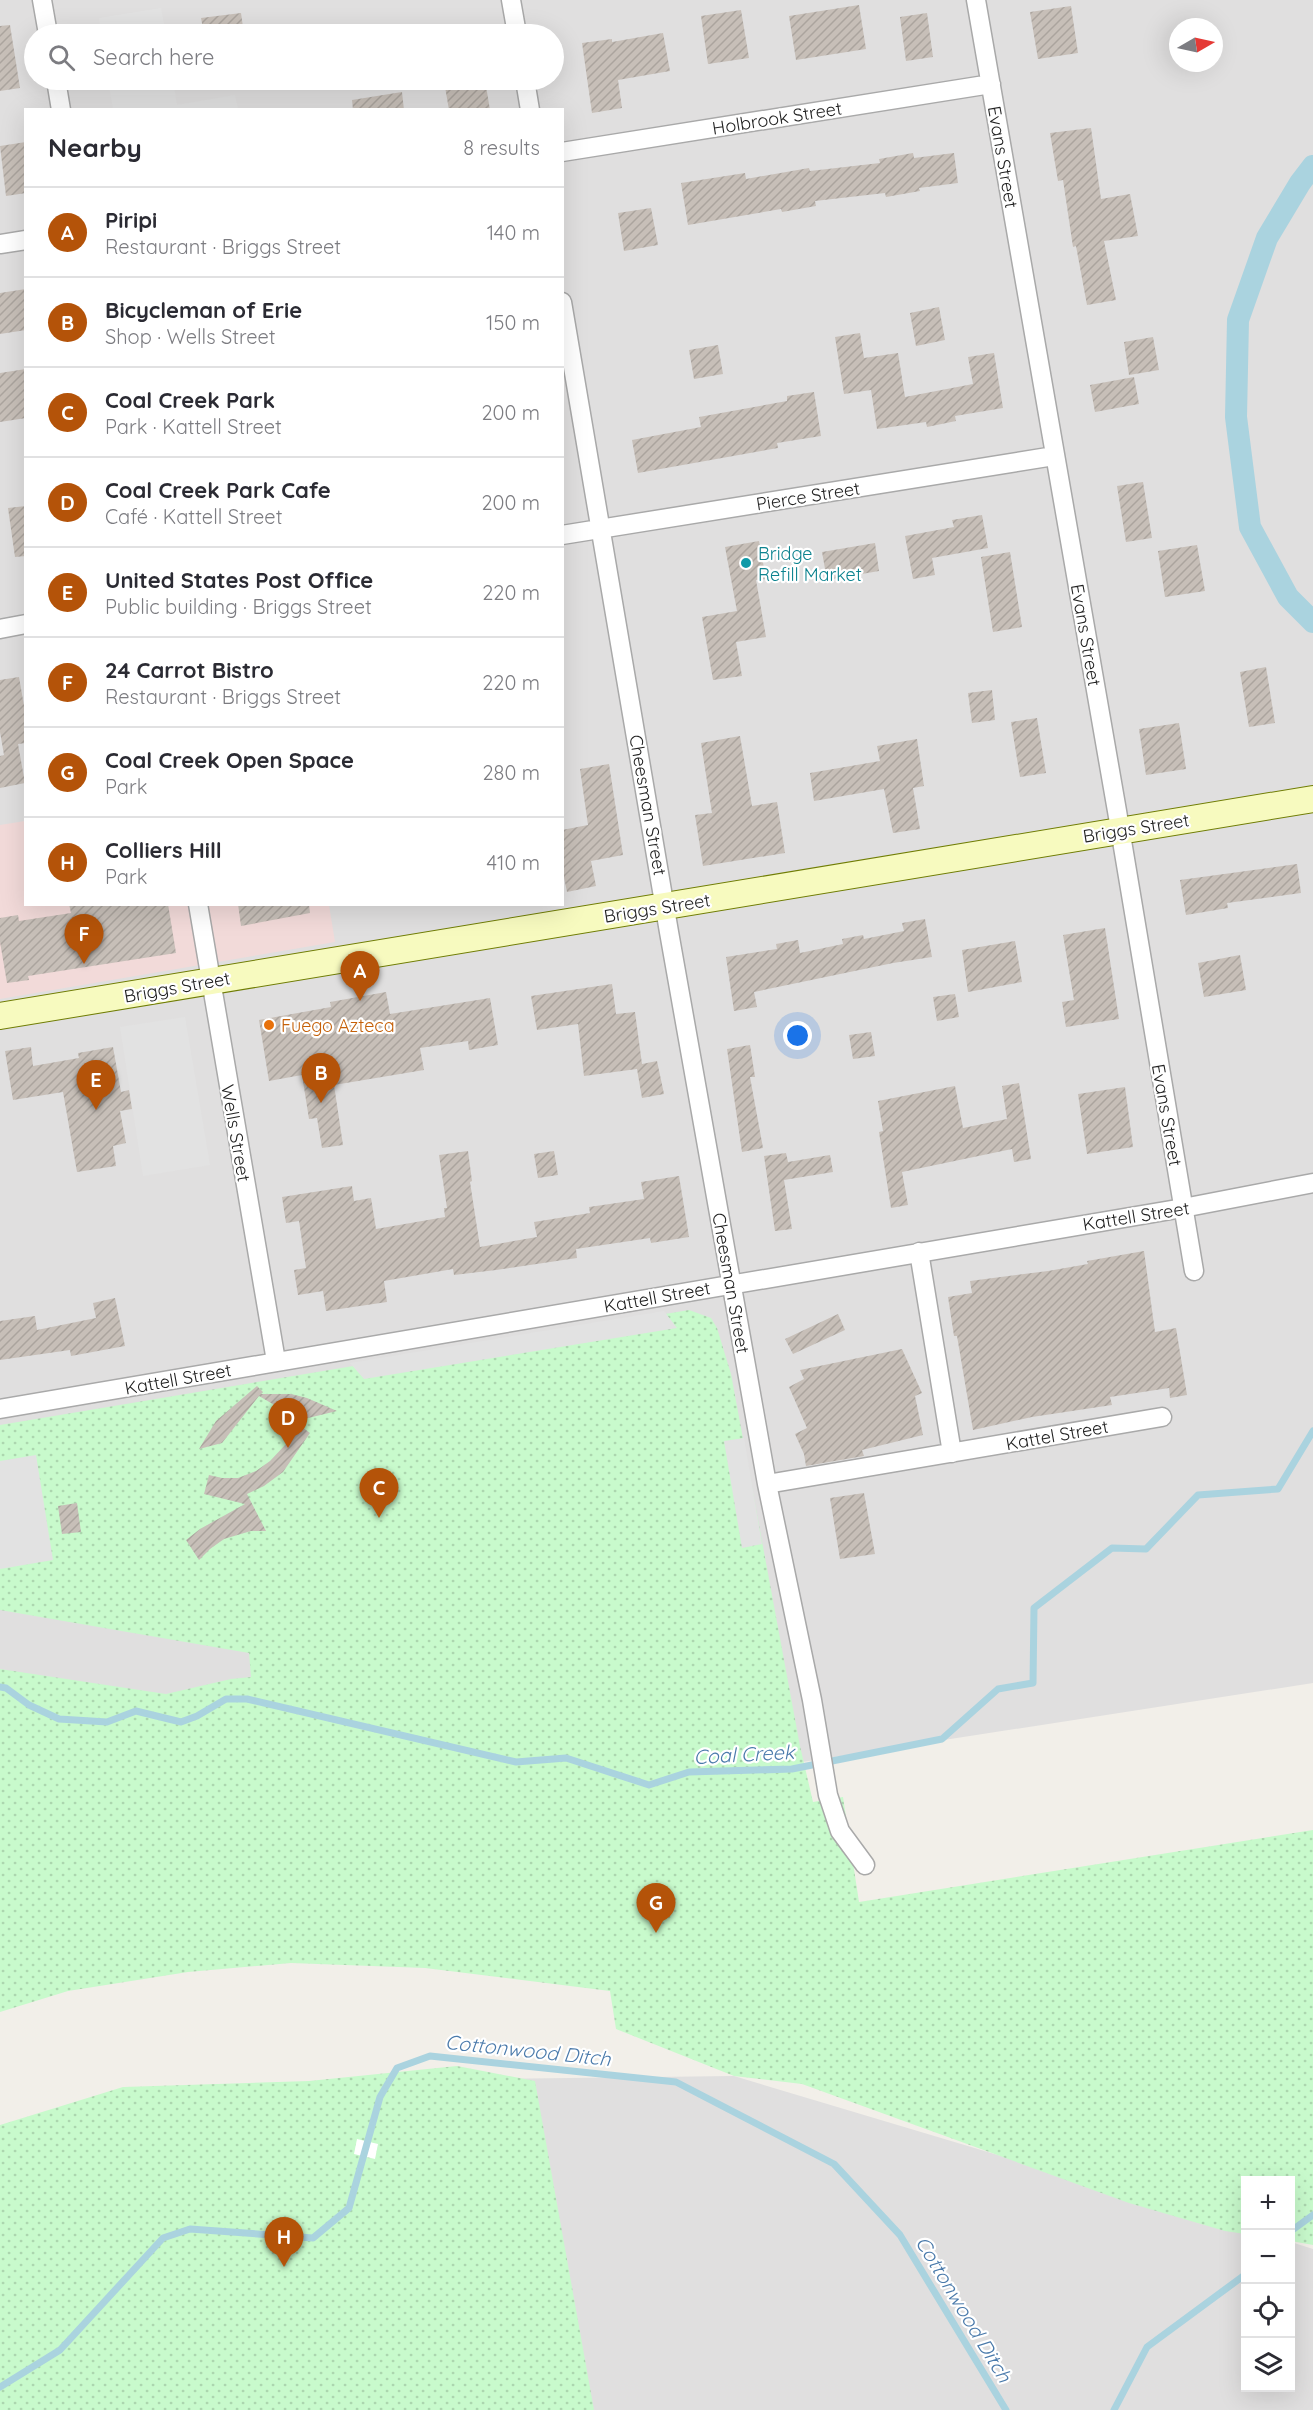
<!DOCTYPE html>
<meta charset="utf-8">
<style>
body{margin:0;font-family:Quicksand,sans-serif;background:#f2f2f3;color:#2b2b33}
.controls{position:absolute;right:18px;bottom:18px;display:grid;overflow:hidden;border-radius:0px;box-shadow:0 6px 24px #0002}
.controls button{width:54px;height:54px;display:grid;place-items:center;padding:0;border:0;border-bottom:2px solid #e1e1e2;background:#fff;color:#2b2b33;font:30px sans-serif}
.compass{position:absolute;left:1169px;top:18px;width:54px;height:54px;border-radius:50%;background:#fff;box-shadow:0 6px 24px #0002;rotate:81deg}
.you{position:absolute;left:798px;top:1036px;width:21px;height:21px;margin:-15px;border:4px solid #fff;border-radius:50%;background:#1a73e8;box-shadow:0 0 0 9px #1a73e833}
.badge{display:grid;place-items:center;width:39px;height:39px;border-radius:50%;background:#b45309;color:#fff;font-size:20px;font-weight:700}
.pin{position:absolute;translate:-50% -50px;filter:drop-shadow(0 2px 3px #0008)}
.pin::after{content:'';position:absolute;top:32px;width:21px;height:18px;background:inherit;clip-path:polygon(0 0,100% 0,50% 100%)}
.list{margin:0;padding:0;list-style:none}
h2{display:flex;justify-content:space-between;align-items:center;height:78px;margin:0;padding:0 24px;font-size:26px}
h2 small{font-size:20px;font-weight:400;color:#7c7c81}
.list li{display:grid;grid-template-columns:39px 1fr auto;gap:18px;align-items:center;box-sizing:border-box;height:90px;padding:0 24px;border-top:2px solid #e1e1e2}
.list b{display:block;font-size:22px;white-space:nowrap}
.list p{margin:0;font-size:20px;white-space:nowrap;color:#7c7c81}
.list em{font-size:20px;font-style:normal;color:#7c7c81}
.icon{flex:none;width:33px;height:33px;fill:none;stroke:currentColor;stroke-width:2;stroke-linecap:round;stroke-linejoin:round}
.map{position:relative;flex:none;width:1313px;height:2410px;overflow:hidden}
.search{position:absolute;background:#fff;box-shadow:0 6px 24px #0002;left:24px;top:24px;width:540px;height:66px;display:flex;align-items:center;gap:15px;box-sizing:border-box;padding:0 21px;border-radius:33px;color:#7c7c81;font-size:22px}
.panel{position:absolute;background:#fff;box-shadow:0 6px 24px #0002;left:24px;top:108px;width:540px;height:798px;border-radius:0px}
.map>svg:first-child{display:block}
.residential{fill:#e0dfdf;fill-rule:evenodd}
.commercial{fill:#f2dad9}
.park{fill:url(#park-dots)}
.parking{fill:#e2e2e2}
.pier{fill:#fff}
.lines{fill:none;stroke-linecap:round;stroke-linejoin:round}
.stream{stroke:#aad3df;stroke-width:7}
.canal{stroke:#aad3df;stroke-width:22}
.building{fill:url(#building-hatch)}
.street-casing{stroke:#a9a9a9;stroke-width:21}
.secondary-casing{stroke:#707d05;stroke-width:28}
.street{stroke:#fff;stroke-width:18}
.secondary{stroke:#f7fabf;stroke-width:26}
.culture-dot{fill:#0f9aa8;stroke:#fff;stroke-width:2}
.food-dot{fill:#e8710a;stroke:#fff;stroke-width:2}
.labels{text-anchor:middle;dominant-baseline:central;stroke-width:4.5;stroke-linejoin:round;paint-order:stroke}
.street-label{font-size:18px;fill:#222;stroke:#fff}
.culture-label{font-size:18px;fill:#0d838f;stroke:#fff;text-anchor:start}
.food-label{font-size:18px;fill:#c56008;stroke:#fff;text-anchor:start}
.water-label{font-size:20px;font-style:italic;fill:#4a7aab;stroke:#fff}
</style>
<div class="map">
<svg width="1313" height="2410" viewBox="0 0 1313 2410">
<defs>
<pattern id="park-dots" width="8" height="8" patternUnits="userSpaceOnUse" patternTransform="scale(1.5)"><rect width="8" height="8" fill="#c8facc"/><path d="M2 2h.1M6 6h.1" fill="none" stroke="#acd6af" stroke-width="1.8" stroke-linecap="round"/></pattern>
<pattern id="building-hatch" width="6" height="6" patternUnits="userSpaceOnUse" patternTransform="scale(1.5)"><rect width="6" height="6" fill="#c7bfb8"/><path d="M-1 1l2-2M0 6l6-6M5 7l2-2" fill="none" stroke="#aba49e"/></pattern>
</defs>
<rect width="100%" height="100%" fill="#f2efe9"/>
<path class="residential" d="M0,0H1313V1683L0,1886ZM1178,27H1214V63H1178ZM34,34H554V80H34ZM26,110H562V904H26Z
M734,2076L1245,2229L1246,2388H1290L1291,2242L1313,2249V2410H0L309,2081Z"/>
<path class="commercial" d="M25,821L26,904L329,905L335,942L0,999V825Z"/>
<path class="park" d="M689,1310L711,1318L717,1328L731,1374L800,1746L813,1802L843,1797L859,1902L1313,1830V2245L1291,2241L1290,2180H1246L1245,2234L1225,2231L1129,2203L802,2084L734,2076L616,2029L610,1991L425,1968L291,1963L188,1972L68,1991L0,2012V1669L166,1694L231,1679L251,1677L249,1653L0,1610V1425Z
M457,2066L535,2081L594,2410H0V2125L123,2087L309,2081Z"/>
<path class="parking" d="M161,8L166,34H101L99,18Z
M108,80H173L177,105L235,95L238,109H113Z
M185,1017L210,1165L143,1176L120,1027Z
M664,1311L677,1328L364,1379L350,1363Z
M744,1438L762,1544L742,1548L724,1441Z
M36,1455L53,1560L0,1569V1461Z"/>
<path class="pier" d="M357,2139L378,2144L375,2159L354,2154Z"/>
<g class="lines">
<path class="stream" d="M0,1687L6,1688L29,1705L59,1719L107,1722L136,1711L181,1722L197,1716L226,1699H247L516,1762L566,1758L649,1785L689,1772L792,1769L942,1739L998,1689L1033,1683L1034,1608L1112,1548L1146,1549L1198,1495L1278,1489L1313,1431
M1291,2231L1313,2215
M0,2387L60,2350L163,2238L190,2229L313,2238L349,2208L380,2097L397,2068L430,2056L676,2082L834,2164L900,2235L1006,2410
M1114,2410L1147,2347L1246,2274"/>
<path class="canal" d="M1313,166L1300,183L1267,238L1238,320L1236,417L1250,527L1288,597L1313,622"/>
</g>
<path class="building" d="M859,5L866,49L796,60L789,16Z
M1071,6L1078,53L1038,59L1030,12Z
M741,10L749,58L708,64L701,16Z
M241,13L244,34H204L201,18Z
M927,13L933,57L906,61L900,17Z
M10,25L20,88L0,91V26Z
M663,33L670,71L618,80L622,108L592,113L582,43L612,39V42Z
M454,80H485L490,110H449L444,81Z
M402,92L404,110H353L352,100Z
M1091,128L1101,199L1130,194L1138,236L1104,241L1116,300L1087,305L1076,246L1073,247L1063,180L1058,181L1050,133Z
M26,142V193L6,196L0,146Z
M913,153L914,158L954,153L958,183L919,188L920,191L886,197L885,193L815,201L816,206L782,212L781,209L688,225L681,183L745,173L746,179L809,168L810,171L880,163L879,159Z
M651,208L658,245L624,251L618,213Z
M26,289V330L0,334V293Z
M939,307L945,340L916,346L910,313Z
M860,333L864,358L898,353L905,397L973,384L968,357L994,353L1003,408L955,416L956,421L927,427L926,422L877,429L871,390L844,394L835,337Z
M1153,337L1159,370L1129,375L1124,342Z
M718,345L723,374L694,379L689,350Z
M26,369V418L0,422V373Z
M1134,377L1139,404L1095,412L1090,385Z
M814,392L821,436L777,443L778,448L638,473L632,440L701,427L699,417L787,401V396Z
M1143,482L1152,538L1126,542L1117,486Z
M26,506V556L15,557L8,508Z
M982,515L988,548L932,558L935,575L913,579L905,536L954,527L952,520Z
M759,541L766,579L756,580L766,637L736,642L742,676L713,680L702,617L737,611L725,547Z
M875,543L879,571L827,580L822,552Z
M1197,545L1205,591L1165,597L1158,551Z
M1010,552L1022,627L993,632L981,557Z
M1266,667L1275,723L1249,727L1240,672Z
M19,677L26,717V743L18,744L25,783L0,788V756L4,755L0,732V680Z
M992,690L995,720L972,723L968,693Z
M1037,718L1046,773L1020,777L1011,722Z
M1179,723L1186,769L1146,775L1139,729Z
M740,736L752,806L777,802L785,853L703,866L695,815L712,813L701,743Z
M917,739L924,786L913,788L920,829L893,833L884,789L814,801L810,773L880,761L877,746Z
M609,764L623,855L591,861L596,886L567,892L562,868V830L588,825L580,769Z
M1297,864L1301,893L1227,903L1228,908L1186,915L1180,880Z
M69,904H168L176,953L28,976L29,980L7,983L0,942V918L18,915L19,921L71,913Z
M238,904H309L310,913L241,926Z
M925,919L932,957L893,963L754,992L757,1007L734,1011L726,957L777,949L776,944L798,940L800,953L843,944L842,939L863,935L864,939L904,931L902,923Z
M1105,928L1119,1019L1066,1027L1062,1002L1074,1000L1063,935Z
M1015,941L1022,982L968,992L962,950Z
M1240,955L1246,990L1204,997L1198,963Z
M612,984L616,1014L635,1012L642,1064L657,1061L664,1094L642,1098L637,1069L584,1076L578,1024L537,1030L531,996Z
M386,992L390,1014L490,998L498,1045L469,1050L468,1041L420,1048L424,1070L334,1085L343,1145L322,1148L317,1118L309,1119L302,1075L269,1081L259,1020L331,1007L330,1002Z
M955,994L959,1017L937,1021L933,997Z
M871,1032L875,1056L853,1059L849,1035Z
M750,1045L755,1077H750L763,1148L742,1152L727,1049Z
M31,1047L33,1066L79,1058L78,1053L113,1047L121,1092L129,1090L132,1109L120,1111L126,1143L113,1146L116,1166L77,1172L63,1092L13,1100L5,1051Z
M1019,1083L1031,1159L1014,1162L1012,1149L902,1172L908,1205L891,1208L879,1132L883,1131L878,1101L955,1086L963,1128L1007,1119L1002,1086Z
M1125,1087L1133,1147L1087,1154L1078,1094Z
M468,1151L472,1181L470,1182L480,1247L537,1237L534,1222L590,1213L589,1207L644,1199L641,1182L679,1176L689,1237L651,1243L650,1238L576,1249L577,1258L496,1270L454,1275L453,1269L384,1281L387,1302L326,1311L323,1291L298,1295L294,1270L306,1268L299,1221L286,1223L282,1197L352,1186L354,1201L371,1198L376,1229L445,1217L444,1208H447L439,1155Z
M554,1151L558,1175L538,1178L534,1154Z
M786,1153L788,1162L830,1155L833,1172L784,1180L792,1229L775,1231L764,1156Z
M1144,1251L1155,1332L1176,1328L1187,1395L1170,1398L1169,1388L1110,1397L1112,1405L1032,1417L973,1430L957,1336H954L948,1297L972,1293L970,1281L1048,1271L1088,1264L1087,1261Z
M115,1298L125,1346L71,1356L70,1350L0,1360V1321L35,1316L37,1330L96,1318L93,1303Z
M838,1314L845,1330L793,1354L785,1339Z
M902,1349L922,1393L915,1396L923,1435L862,1450L864,1456L806,1466L804,1454L795,1434L807,1428L789,1387L804,1379L800,1370Z
M257,1386L263,1392L261,1394H291L307,1398L337,1411L300,1420L259,1396L222,1443L199,1449L216,1421Z
M302,1427L310,1433L283,1472L264,1486L247,1494L266,1531H251L224,1539L210,1549L199,1560L186,1540L200,1529L245,1504L204,1494L209,1475L222,1478H238L256,1471L270,1461Z
M864,1493L875,1554L840,1559L830,1498Z
M77,1503L81,1532L62,1534L58,1506Z"/>
<g class="lines">
<g class="street-casing">
<path id="street" d="M42,0L48,34
M511,0L517,34
M976,0L1117,811L1194,1271
M56,80L61,110
M525,80L530,110
M562,152L991,84
M0,244L26,240
M562,302L669,932L767,1484L812,1700L828,1795L840,1831L865,1865
M562,535L1054,456
M0,629L26,624
M198,904L276,1361
M919,1252L952,1453
M0,1409L1183,1208L1313,1183
M767,1484L1162,1417"/>
</g>
<g class="secondary-casing">
<path id="secondary" d="M0,1016L1313,799"/>
</g>
<use href="#street" class="street"/>
<use href="#secondary" class="secondary"/>
</g>
<circle class="culture-dot" cx="746" cy="563" r="6"/>
<circle class="food-dot" cx="269" cy="1025" r="6"/>
<g class="labels">
<g class="street-label">
<text transform="translate(777 118) rotate(-9)">Holbrook Street</text>
<text transform="translate(1003 157) rotate(80)">Evans Street</text>
<text transform="translate(808 496) rotate(-9)">Pierce Street</text>
<text transform="translate(1086 635) rotate(80)">Evans Street</text>
<text transform="translate(648 805) rotate(80)">Cheesman Street</text>
<text transform="translate(1136 828) rotate(-9)">Briggs Street</text>
<text transform="translate(657 908) rotate(-9)">Briggs Street</text>
<text transform="translate(177 987) rotate(-10)">Briggs Street</text>
<text transform="translate(1167 1115) rotate(80)">Evans Street</text>
<text transform="translate(236 1133) rotate(80)">Wells Street</text>
<text transform="translate(1136 1216) rotate(-9)">Kattell Street</text>
<text transform="translate(731 1283) rotate(80)">Cheesman Street</text>
<text transform="translate(657 1297) rotate(-10)">Kattell Street</text>
<text transform="translate(178 1379) rotate(-10)">Kattell Street</text>
<text transform="translate(1057 1435) rotate(-10)">Kattel Street</text>
</g>
<g class="culture-label">
<text x="758" y="553">Bridge<tspan x="758" dy="21">Refill Market</tspan></text>
</g>
<g class="food-label">
<text x="281" y="1025">Fuego Azteca</text>
</g>
<g class="water-label">
<text transform="translate(744 1754) rotate(-3)">Coal Creek</text>
<text transform="translate(528 2050) rotate(6)">Cottonwood Ditch</text>
<text transform="translate(964 2309) rotate(59)">Cottonwood Ditch</text>
</g>
</g>
</svg>
<div class="controls">
<button>+</button>
<button>−</button>
<button><svg class="icon" aria-label="locate" viewBox="0 0 24 24"><circle cx="12" cy="12" r="6"/><path d="M12 2v4M12 18v4M2 12h4M18 12h4"/></svg></button>
<button><svg class="icon" aria-label="layers" viewBox="0 0 24 24"><path d="M12 4l9 5-9 5-9-5zM3 14l9 5 9-5"/></svg></button>
</div>
<svg class="compass" viewBox="-18 -18 36 36"><path d="M0-13l5 13h-10z" fill="#e53935"/><path d="M0 13l5-13h-10z" fill="#7c7c81"/></svg>
<div class="you"></div>
<div class="pin badge" style="left:360px;top:1001px">A</div>
<div class="pin badge" style="left:321px;top:1103px">B</div>
<div class="pin badge" style="left:379px;top:1518px">C</div>
<div class="pin badge" style="left:288px;top:1448px">D</div>
<div class="pin badge" style="left:96px;top:1110px">E</div>
<div class="pin badge" style="left:84px;top:964px">F</div>
<div class="pin badge" style="left:656px;top:1933px">G</div>
<div class="pin badge" style="left:284px;top:2267px">H</div>
<div class="search"><svg class="icon" aria-label="search" viewBox="0 0 24 24"><circle cx="10" cy="10" r="6"/><path d="M15 15l6 6"/></svg>Search here</div>
<section class="panel">
<h2>Nearby<small>8 results</small></h2>
<ul class="list">
<li><span class="badge">A</span><div><b>Piripi</b><p>Restaurant · Briggs Street</p></div><em>140 m</em></li>
<li><span class="badge">B</span><div><b>Bicycleman of Erie</b><p>Shop · Wells Street</p></div><em>150 m</em></li>
<li><span class="badge">C</span><div><b>Coal Creek Park</b><p>Park · Kattell Street</p></div><em>200 m</em></li>
<li><span class="badge">D</span><div><b>Coal Creek Park Cafe</b><p>Café · Kattell Street</p></div><em>200 m</em></li>
<li><span class="badge">E</span><div><b>United States Post Office</b><p>Public building · Briggs Street</p></div><em>220 m</em></li>
<li><span class="badge">F</span><div><b>24 Carrot Bistro</b><p>Restaurant · Briggs Street</p></div><em>220 m</em></li>
<li><span class="badge">G</span><div><b>Coal Creek Open Space</b><p>Park</p></div><em>280 m</em></li>
<li><span class="badge">H</span><div><b>Colliers Hill</b><p>Park</p></div><em>410 m</em></li>
</ul>
</section>
</div>
